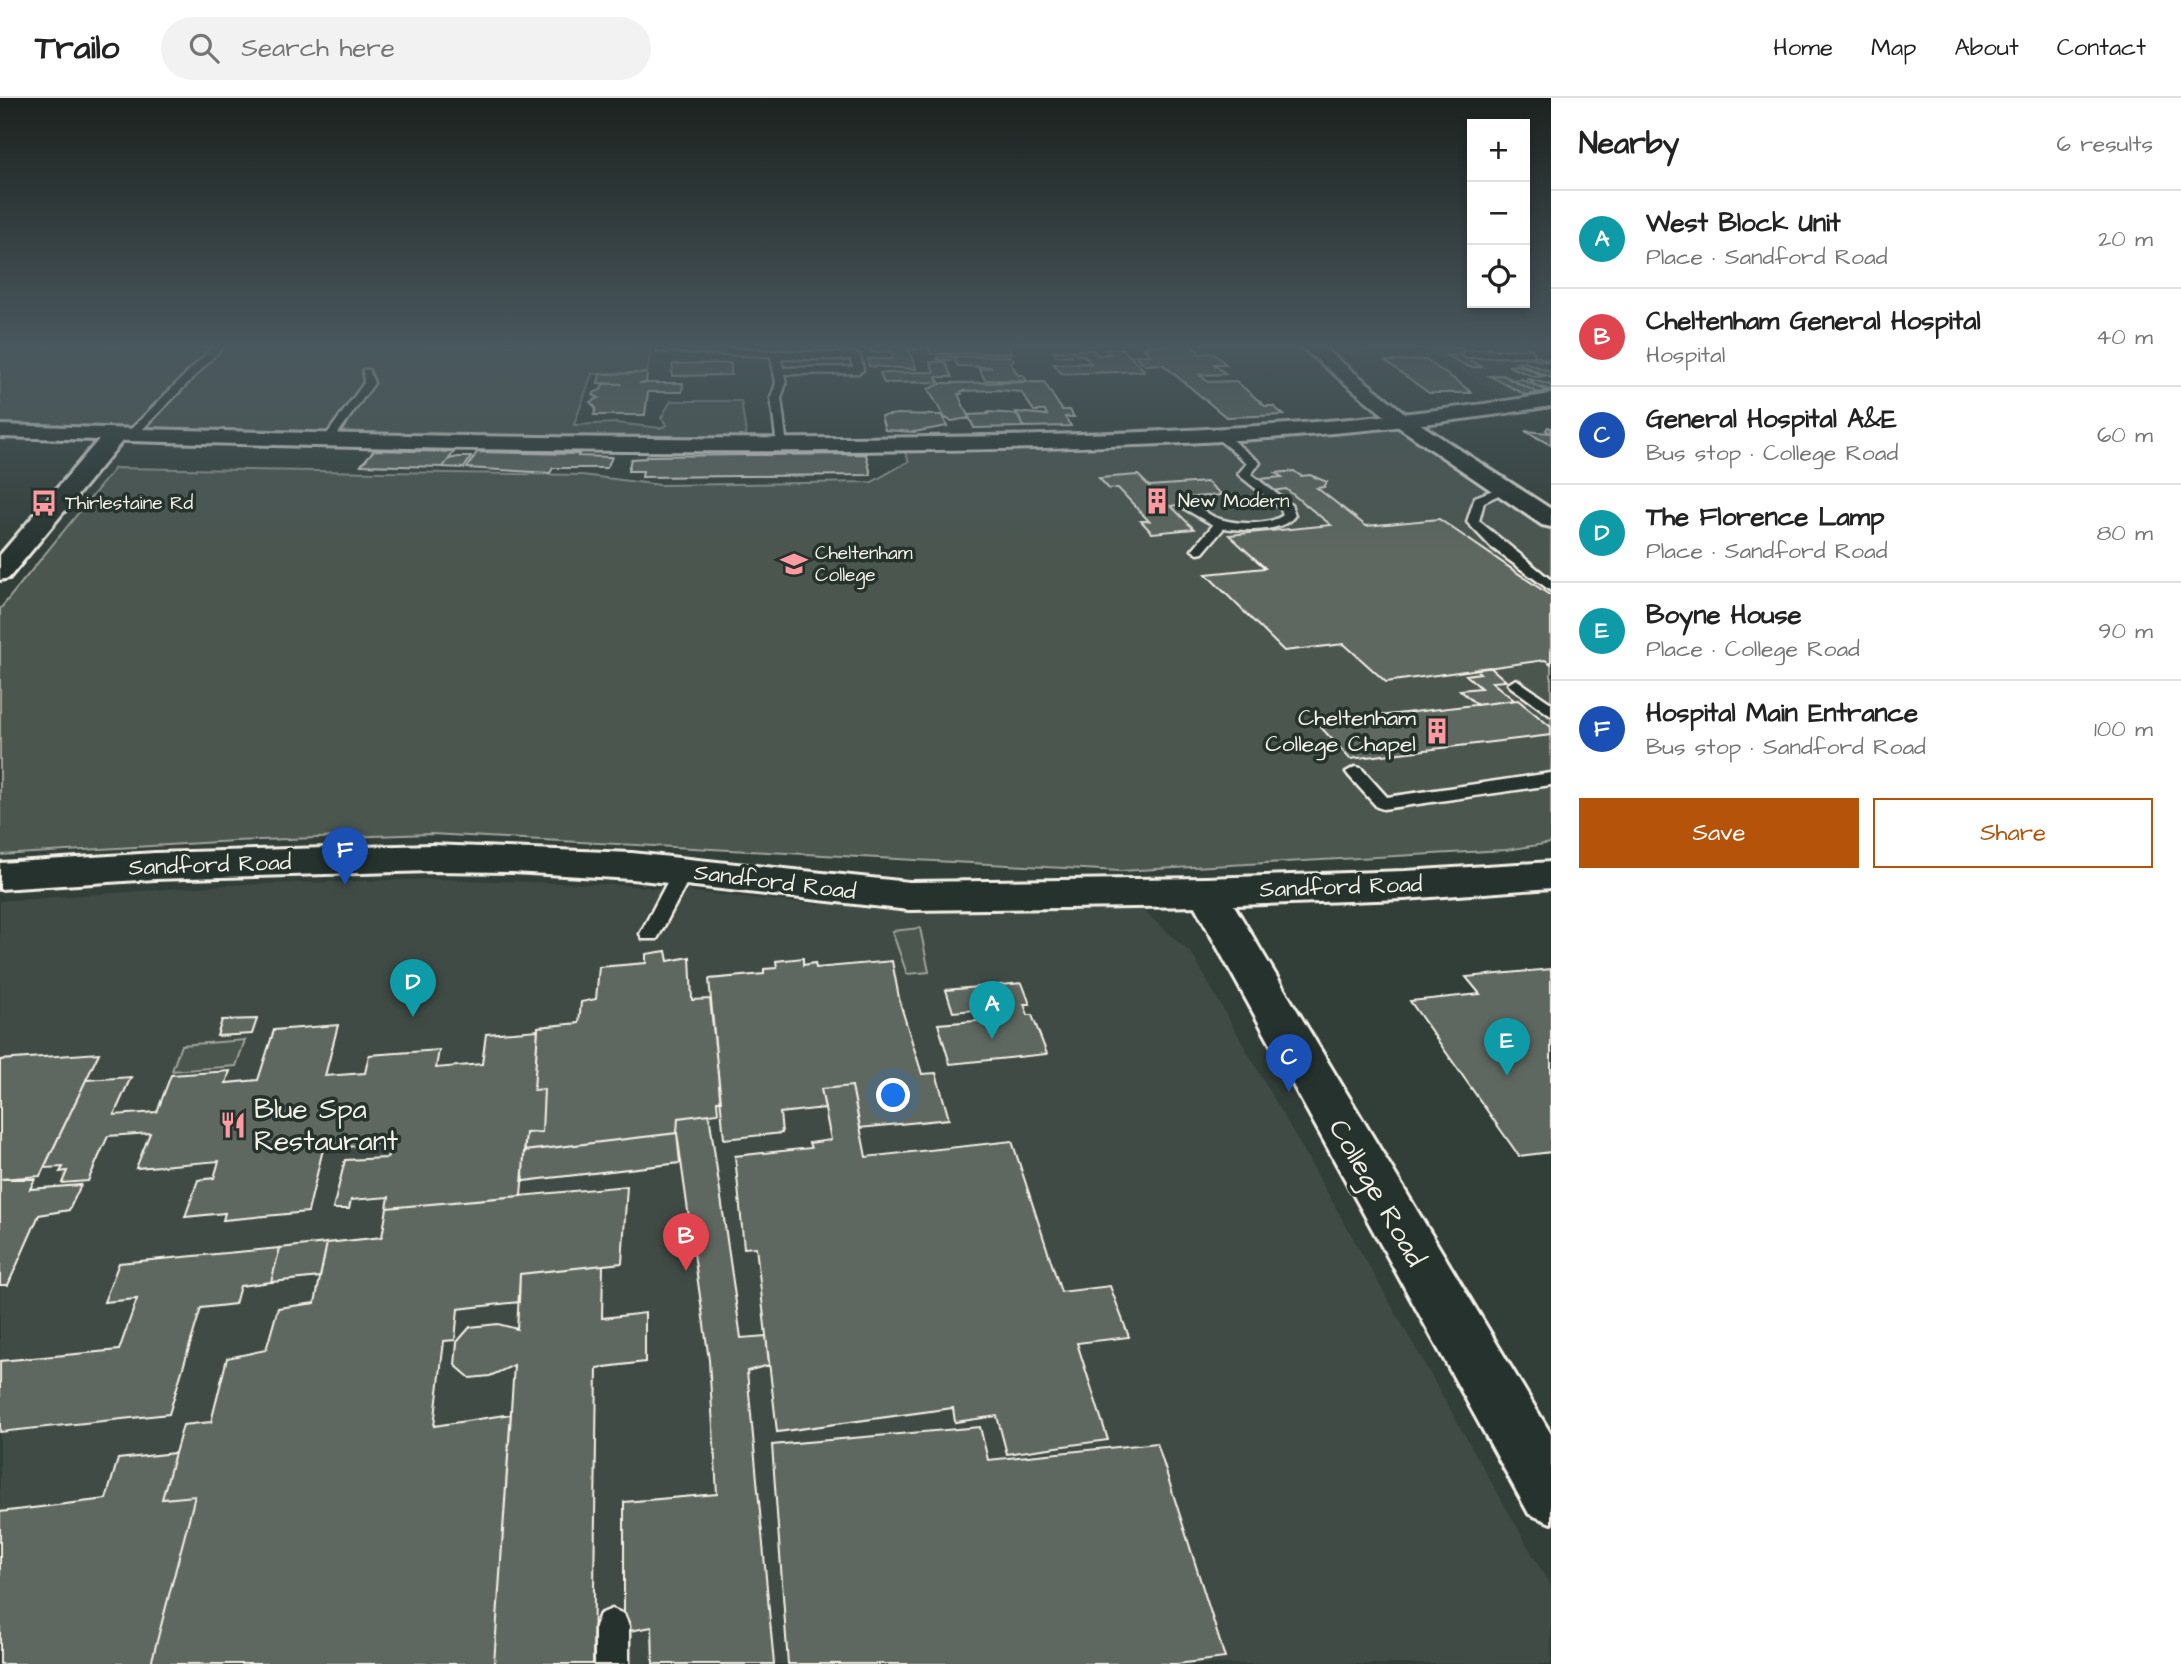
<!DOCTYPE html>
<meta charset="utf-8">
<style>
body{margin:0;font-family:"Architects Daughter",sans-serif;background:#f2f2f2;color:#222}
.controls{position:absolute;right:21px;top:21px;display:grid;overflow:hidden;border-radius:0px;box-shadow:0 4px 10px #0003}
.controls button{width:63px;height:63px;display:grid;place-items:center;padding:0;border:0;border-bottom:2px solid #e0e0e0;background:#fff;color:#222;font:35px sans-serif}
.you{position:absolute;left:894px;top:998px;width:24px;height:24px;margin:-18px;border:5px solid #fff;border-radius:50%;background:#1a73e8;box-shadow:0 0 0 10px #1a73e833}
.badge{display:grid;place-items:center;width:46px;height:46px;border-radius:50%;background:#b45309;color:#fff;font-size:23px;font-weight:700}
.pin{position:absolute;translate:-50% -58px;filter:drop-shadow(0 2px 4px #0008)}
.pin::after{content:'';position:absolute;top:37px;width:24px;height:21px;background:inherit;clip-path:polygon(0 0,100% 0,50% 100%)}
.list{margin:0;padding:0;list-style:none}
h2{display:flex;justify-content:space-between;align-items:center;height:91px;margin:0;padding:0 28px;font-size:30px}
h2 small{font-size:23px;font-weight:400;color:#767676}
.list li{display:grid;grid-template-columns:46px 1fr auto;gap:21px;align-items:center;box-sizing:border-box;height:98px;padding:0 28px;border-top:2px solid #e0e0e0}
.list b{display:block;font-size:26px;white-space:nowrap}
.list p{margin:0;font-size:23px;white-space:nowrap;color:#767676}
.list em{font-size:23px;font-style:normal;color:#767676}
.actions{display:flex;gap:14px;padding:21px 28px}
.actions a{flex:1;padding:16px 0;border:2px solid #b45309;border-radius:0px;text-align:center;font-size:24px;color:#b45309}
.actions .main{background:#b45309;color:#fff}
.icon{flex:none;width:38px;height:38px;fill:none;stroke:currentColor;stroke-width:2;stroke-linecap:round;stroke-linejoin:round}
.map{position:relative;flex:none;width:1551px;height:1566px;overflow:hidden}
header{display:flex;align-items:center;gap:42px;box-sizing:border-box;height:98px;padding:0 35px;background:#fff;border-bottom:2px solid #e0e0e0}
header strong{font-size:33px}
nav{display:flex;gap:38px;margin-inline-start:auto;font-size:24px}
.search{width:490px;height:63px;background:#f2f2f2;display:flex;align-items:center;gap:18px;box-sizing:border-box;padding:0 24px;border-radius:38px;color:#767676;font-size:26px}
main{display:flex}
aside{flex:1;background:#fff}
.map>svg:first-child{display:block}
.built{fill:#404b44}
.green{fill:#4c564f;stroke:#a0a49c;stroke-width:2}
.building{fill:#5f6861;stroke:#f4f1e8;stroke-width:2}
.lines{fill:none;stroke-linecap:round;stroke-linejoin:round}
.service-casing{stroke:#f4f1e8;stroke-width:5}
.minor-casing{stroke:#f4f1e8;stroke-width:6}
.primary-casing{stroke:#f4f1e8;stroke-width:6}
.trunk-casing{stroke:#f4f1e8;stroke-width:6}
.service{fill:#26332d;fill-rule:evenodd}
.minor{fill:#26332d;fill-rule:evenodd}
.primary{fill:#26332d;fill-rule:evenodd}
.trunk{fill:#26332d;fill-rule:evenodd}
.labels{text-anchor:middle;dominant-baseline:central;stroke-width:7;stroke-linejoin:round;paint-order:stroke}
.far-poi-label{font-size:19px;fill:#f4f1e8;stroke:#26332d;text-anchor:start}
.poi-label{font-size:23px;fill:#f4f1e8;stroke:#26332d;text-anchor:end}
.street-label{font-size:23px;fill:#f4f1e8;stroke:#26332d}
.near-poi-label{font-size:28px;fill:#f4f1e8;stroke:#26332d;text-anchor:start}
.near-street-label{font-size:28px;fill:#f4f1e8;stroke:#26332d}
</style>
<header>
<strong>Trailo</strong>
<div class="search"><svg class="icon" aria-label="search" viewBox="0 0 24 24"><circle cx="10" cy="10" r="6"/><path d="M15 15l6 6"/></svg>Search here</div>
<nav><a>Home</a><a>Map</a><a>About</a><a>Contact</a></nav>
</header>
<main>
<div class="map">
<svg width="1551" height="1566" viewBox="0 0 1551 1566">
<rect width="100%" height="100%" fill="#323e38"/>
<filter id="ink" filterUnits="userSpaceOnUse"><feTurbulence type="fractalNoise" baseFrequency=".0143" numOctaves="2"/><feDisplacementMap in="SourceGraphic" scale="14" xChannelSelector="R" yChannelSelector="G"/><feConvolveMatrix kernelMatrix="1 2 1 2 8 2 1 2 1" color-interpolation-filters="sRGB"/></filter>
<g filter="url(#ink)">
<path class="built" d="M1328,247H1551V294L1510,301L1427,254L1337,255Z
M435,781L624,787L813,806L1139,809L1192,856L1551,1489V1566H0V803L225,787Z"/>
<path class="green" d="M0,247H662L652,248L647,275L592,276L574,327L616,325L660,330L667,327L661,320L671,303H741L748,348L0,333Z
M1404,324L1551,422V745L1506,752L1120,773L431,736L235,743L0,757V511L115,370L582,377L660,387L872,384L909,363L901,346Z
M920,830L929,874L907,876L892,833Z
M245,942L236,968L172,973L181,947Z"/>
<path class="building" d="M869,247H914L916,252H909L916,271L869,268L868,261H893L891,254H871Z
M927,247H1007L1012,255L931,256Z
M1147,247H1191L1200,256L1213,255L1226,266H1214L1226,276L1200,277L1208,284L1236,283L1265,308H1273L1284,317L1226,319L1162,266L1145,267L1135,257H1150L1143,250H1149Z
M1368,247H1456L1461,250H1370Z
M1105,251H1123L1145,273L1062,276L1054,266L1091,265L1083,257L1057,258L1053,253L1093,252L1098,257L1110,256Z
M1461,257L1482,269H1469L1448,258Z
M1534,257L1551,264V265L1523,259Z
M1011,258L1014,263L1010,264L1018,277H1023L1027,283L985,282L979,271L992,269L958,268L955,262H938L936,259Z
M1426,262L1457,283L1472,295H1429L1385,263Z
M1522,263L1551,274V280L1516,264Z
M930,264H945L952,279H936L939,284L884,285L880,275L934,274Z
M731,265V277L672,278L673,266Z
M1518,267L1545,278L1535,279L1508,268Z
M647,275L646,285H639H683L682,294H648L645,317H594L596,310L590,304L599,300L593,297L595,294L601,292L603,286H622L598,285L600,276Z
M1503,277L1520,286L1538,295L1526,297L1490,278Z
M1526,280L1551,287V293L1529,285L1533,284Z
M1522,281L1529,285L1548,293L1538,295L1511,282Z
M1044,284L1062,312H1070L1074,319H1065L1071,328L1024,329L1016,314L1047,317L1045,313H1034L1021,294L999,292L961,293L962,296H958L969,320L952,323L945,320L928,291L943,285Z
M987,314L1017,316L1023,329L974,330L968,317L988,316Z
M897,316L942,317L947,328L914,334L885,332L881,318Z
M1548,329L1551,330V347L1525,333L1550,335L1546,332Z
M374,352L454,354L443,369L361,367Z
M477,354L579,356L578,358L612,359L607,370H553L550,375L467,370Z
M866,356L871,377L642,379L643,373H628L631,361L646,360L647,358Z
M458,359H471L464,370L443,369L449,361Z
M1294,373L1301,378L1310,377L1327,384L1324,389L1317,390L1366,428L1439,421L1551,498V566L1545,562L1386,584L1344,546L1284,553L1206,476L1265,470L1229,437L1331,427L1286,391L1273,393L1258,381L1282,379L1276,375Z
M1138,377L1149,388L1207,384L1222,397L1180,400L1186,406L1171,408L1194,431L1152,435L1141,423H1149L1118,390L1109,391L1099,380Z
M1490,569L1506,583L1492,584L1514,602L1477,607L1460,592L1481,590L1466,577L1480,575L1475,571Z
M1518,602L1551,629V637L1350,661L1317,625Z
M666,853L668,863L690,859L692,902L710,901L721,1003H717L718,1015L678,1020L677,1035L524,1053L526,1035L542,1034L544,991L534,992L538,929L579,925L581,904L596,901L599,869L646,865V856Z
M803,860V867L815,865L816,870L892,863L900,905L922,976L936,975L949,1021L860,1030L852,988L821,991L825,1010L780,1015L782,1035L724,1041L709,881L764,876V871L777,870L776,863Z
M1551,871V1054L1519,1058L1410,903L1480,896L1466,879Z
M1022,885L1030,906H1024L1028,917H1032L1047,956L950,966L938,926L988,922L986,911L953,914L946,892Z
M257,921L252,936L217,938L222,922Z
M338,927L325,978L365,975L369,957L439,952L436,970L482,966L486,936L538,932L534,992L544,991L542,1034L526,1035L521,1098L387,1110L389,1099L351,1102L349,1111H333L345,1062L387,1060L391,1045L323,1051L308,1114L223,1122L225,1115L185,1119L198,1082L214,1080L219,1063L136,1070L150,1035L108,1038L88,1083L62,1085L67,1073L60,1074L63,1069L44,1070L86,982L131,979L114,1017L157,1014L171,977L230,973L226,985L258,982L274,932Z
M99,955L40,1078L0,1081V962Z
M852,988L866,1059L1012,1043L1061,1194L1110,1188L1129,1239L1077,1245L1108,1342L1007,1356L997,1318L955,1324L953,1310L777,1334L756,1149L744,1150L735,1058L811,1050L809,1045L831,1042L821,991Z
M709,1016L741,1240L766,1238L769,1267L747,1273L774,1566H653L652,1529L624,1534V1404L717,1396L709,1262L677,1035L678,1020Z
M677,1035L680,1065L523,1083L524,1053Z
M0,1081H35L30,1091L81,1087L69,1112L39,1117L8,1187H0Z
M627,1088L622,1165L520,1176L519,1204L458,1211L455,1242L444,1243L434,1328L511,1316L494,1566H151L195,1398L162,1401L183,1327L211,1324L227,1260L266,1252L278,1210L315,1205L327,1145L382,1139L387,1110Z
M327,1145L320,1179L271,1184L280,1150Z
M280,1150L271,1184L240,1188L235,1206L201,1210L169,1316L0,1334V1263L119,1252L137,1201L104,1204L119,1165Z
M603,1167L602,1220L645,1215V1264L597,1270L593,1566H494L514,1267L490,1278L470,1280L455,1267L457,1244L470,1229L498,1226L517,1231L520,1176Z
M980,1329L988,1362L1157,1345L1225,1560L1177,1566H788L772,1347Z
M175,1355L162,1401L195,1398L151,1566H0V1414L106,1401L118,1361Z"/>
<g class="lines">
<g class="service-casing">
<path id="service" d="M215,247H225L135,339H127V335Z
M660,248C726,249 789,255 855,255L860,258L863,272L858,275L784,276L786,285L781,300L787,348L782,351L777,348L771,300L776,285L771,258L657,253ZM781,261H851L853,269L783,270Z
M1531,252L1534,257L1466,259L1461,256L1466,253Z
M363,272H369L374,285L331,345H323L322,343L364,285Z
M1219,338H1227L1258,363L1260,365L1251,376L1291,407L1295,417C1283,435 1244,433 1224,430L1203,455L1198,456L1192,452L1213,427L1185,411V405C1196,404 1204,414 1214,419C1231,426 1268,429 1283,417L1281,411L1240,378L1238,376L1247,365L1219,342Z
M1501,389L1511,391L1484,404L1479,423L1551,482V493L1491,449L1467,424L1475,399Z
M1516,581L1551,605V618L1511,589L1508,586Z
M1355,669L1361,670L1387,699L1551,675V687L1383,711L1377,709L1349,678L1346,674Z
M683,766L693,773L660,836L657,841H643L640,836L673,773Z
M612,1511L624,1516L629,1528V1566H595V1528L600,1516Z"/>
</g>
<g class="minor-casing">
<path id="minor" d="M115,331L123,332L126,337L123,342L9,480L0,482V457L107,332Z"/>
</g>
<g class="primary-casing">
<path id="primary" d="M1299,247H1320L1411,320L1551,411V429L1542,427L1397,328Z
M1206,780L1220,784L1551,1336V1425L1529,1416L1187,794L1192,784Z"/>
</g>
<g class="trunk-casing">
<path id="trunk" d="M1551,296V308C1316,347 1080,351 843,353C562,355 281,348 0,339V327C281,335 562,342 843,340C1080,338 1316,334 1551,296Z
M432,747L632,755L909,784L1206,780L1405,773L1551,764V790L1405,801L1206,808L909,812L632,781L512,774L432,773L155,781L0,791V765L155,755Z"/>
</g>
<use href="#service" class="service"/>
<use href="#minor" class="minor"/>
<use href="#primary" class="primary"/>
<use href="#trunk" class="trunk"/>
</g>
</g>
<linearGradient id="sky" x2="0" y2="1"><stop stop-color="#1c221f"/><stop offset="0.53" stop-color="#49585e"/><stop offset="1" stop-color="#49585e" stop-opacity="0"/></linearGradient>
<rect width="1551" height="467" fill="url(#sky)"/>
<defs>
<g id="building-bare" transform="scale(2.1)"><path d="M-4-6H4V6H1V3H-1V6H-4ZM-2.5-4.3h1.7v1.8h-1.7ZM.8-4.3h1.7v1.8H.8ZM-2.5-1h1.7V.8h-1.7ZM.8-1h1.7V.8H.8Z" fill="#ff9aa2" stroke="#26332d" stroke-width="2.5" paint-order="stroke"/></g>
<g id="bus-bare" transform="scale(2.1)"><path d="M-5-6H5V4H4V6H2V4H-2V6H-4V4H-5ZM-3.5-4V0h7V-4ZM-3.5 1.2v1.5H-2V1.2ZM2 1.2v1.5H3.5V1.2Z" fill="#ff9aa2" stroke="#26332d" stroke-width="2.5" paint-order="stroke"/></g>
<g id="school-bare" transform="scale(2.1)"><path d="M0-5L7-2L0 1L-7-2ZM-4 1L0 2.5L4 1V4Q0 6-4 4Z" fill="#ff9aa2" stroke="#26332d" stroke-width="2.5" paint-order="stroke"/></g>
<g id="restaurant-bare" transform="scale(2.1)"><path d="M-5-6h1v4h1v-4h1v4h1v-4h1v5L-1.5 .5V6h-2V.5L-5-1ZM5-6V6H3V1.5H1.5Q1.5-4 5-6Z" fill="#ff9aa2" stroke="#26332d" stroke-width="2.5" paint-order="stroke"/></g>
</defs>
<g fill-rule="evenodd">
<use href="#building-bare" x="1157" y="403"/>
<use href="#bus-bare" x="44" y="405"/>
<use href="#school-bare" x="794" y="466"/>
<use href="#building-bare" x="1437" y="633"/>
<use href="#restaurant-bare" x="233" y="1027"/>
</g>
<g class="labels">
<g class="far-poi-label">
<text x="1178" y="403">New Modern</text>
<text x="65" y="405">Thirlestaine Rd</text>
<text x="815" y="455">Cheltenham<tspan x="815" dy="22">College</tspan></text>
</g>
<g class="poi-label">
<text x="1416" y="620">Cheltenham<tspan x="1416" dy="26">College Chapel</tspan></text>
</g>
<g class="street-label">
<text transform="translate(210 767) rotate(-2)">Sandford Road</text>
<text transform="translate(775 784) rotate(7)">Sandford Road</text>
<text transform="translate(1341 789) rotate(-2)">Sandford Road</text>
</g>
<g class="near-poi-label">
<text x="254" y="1011">Blue Spa<tspan x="254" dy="32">Restaurant</tspan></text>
</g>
<g class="near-street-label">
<text transform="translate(1377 1095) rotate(60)">College Road</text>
</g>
</g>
</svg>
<div class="controls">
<button>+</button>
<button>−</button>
<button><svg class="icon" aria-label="locate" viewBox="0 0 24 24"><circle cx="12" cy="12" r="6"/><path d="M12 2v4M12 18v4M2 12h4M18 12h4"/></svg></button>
</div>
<div class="you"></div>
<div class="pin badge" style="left:992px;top:941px;background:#0f9aa8">A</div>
<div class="pin badge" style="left:686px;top:1173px;background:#e0444e">B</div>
<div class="pin badge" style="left:1289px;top:994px;background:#1a4fb4">C</div>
<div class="pin badge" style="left:413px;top:919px;background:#0f9aa8">D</div>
<div class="pin badge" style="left:1507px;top:978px;background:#0f9aa8">E</div>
<div class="pin badge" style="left:345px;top:787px;background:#1a4fb4">F</div>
</div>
<aside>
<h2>Nearby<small>6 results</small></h2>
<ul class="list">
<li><span class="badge" style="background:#0f9aa8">A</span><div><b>West Block Unit</b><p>Place · Sandford Road</p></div><em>20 m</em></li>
<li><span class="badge" style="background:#e0444e">B</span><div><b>Cheltenham General Hospital</b><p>Hospital</p></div><em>40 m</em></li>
<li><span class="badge" style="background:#1a4fb4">C</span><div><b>General Hospital A&amp;E</b><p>Bus stop · College Road</p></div><em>60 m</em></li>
<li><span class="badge" style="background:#0f9aa8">D</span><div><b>The Florence Lamp</b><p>Place · Sandford Road</p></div><em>80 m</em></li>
<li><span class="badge" style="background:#0f9aa8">E</span><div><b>Boyne House</b><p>Place · College Road</p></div><em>90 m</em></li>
<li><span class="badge" style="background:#1a4fb4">F</span><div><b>Hospital Main Entrance</b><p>Bus stop · Sandford Road</p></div><em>100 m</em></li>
</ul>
<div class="actions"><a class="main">Save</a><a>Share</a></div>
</aside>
</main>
